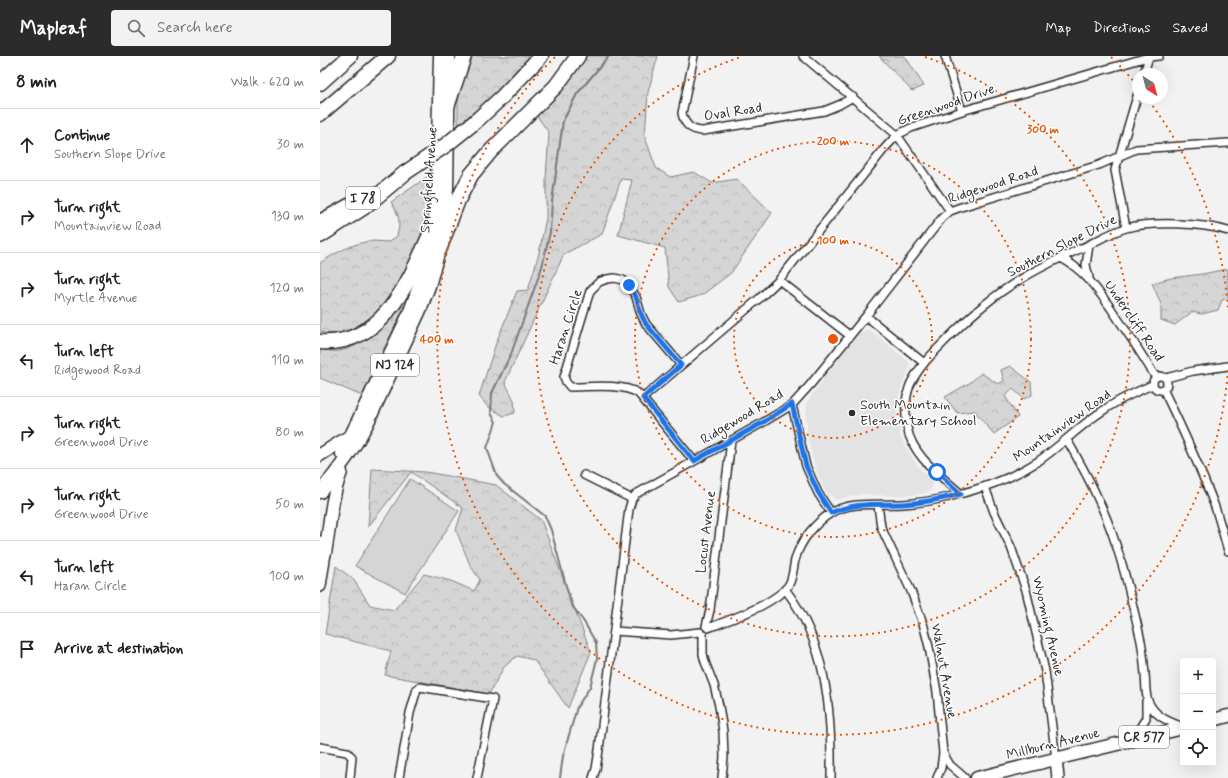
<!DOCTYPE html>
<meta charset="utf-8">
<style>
body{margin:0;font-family:Mynerve,sans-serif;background:#f2f2f2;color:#202124}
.controls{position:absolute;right:12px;bottom:12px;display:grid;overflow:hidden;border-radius:4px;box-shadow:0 4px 16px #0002}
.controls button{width:36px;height:36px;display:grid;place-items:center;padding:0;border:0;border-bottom:1px solid #e0e0e0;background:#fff;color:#202124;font:20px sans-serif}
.compass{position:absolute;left:812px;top:12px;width:36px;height:36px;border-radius:50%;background:#fff;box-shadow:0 4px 16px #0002;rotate:144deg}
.stop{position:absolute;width:12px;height:12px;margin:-9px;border:3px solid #1a73e8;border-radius:50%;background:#fff}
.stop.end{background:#1a73e8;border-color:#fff;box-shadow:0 1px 4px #0008}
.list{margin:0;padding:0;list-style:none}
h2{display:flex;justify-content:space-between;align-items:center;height:52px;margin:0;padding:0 16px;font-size:17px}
h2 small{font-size:13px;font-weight:400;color:#757577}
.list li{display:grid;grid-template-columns:26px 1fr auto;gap:12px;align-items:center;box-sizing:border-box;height:72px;padding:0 16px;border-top:1px solid #e0e0e0}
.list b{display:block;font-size:15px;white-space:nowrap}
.list p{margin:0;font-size:13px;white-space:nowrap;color:#757577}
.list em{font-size:13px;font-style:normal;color:#757577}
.icon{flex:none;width:22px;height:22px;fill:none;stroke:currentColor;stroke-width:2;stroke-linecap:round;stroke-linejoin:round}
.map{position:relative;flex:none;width:908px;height:722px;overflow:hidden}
header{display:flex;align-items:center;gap:24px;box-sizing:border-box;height:56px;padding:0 20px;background:#2b2b2b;color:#fff}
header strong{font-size:19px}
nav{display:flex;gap:22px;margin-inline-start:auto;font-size:14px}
.search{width:280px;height:36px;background:#f2f2f2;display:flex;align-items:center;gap:10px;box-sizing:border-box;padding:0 14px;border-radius:4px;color:#757577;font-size:15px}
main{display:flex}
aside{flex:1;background:#fff}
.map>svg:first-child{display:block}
.built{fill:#e3e3e3}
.green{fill:#d5d5d5;stroke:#808080}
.forest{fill:url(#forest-crowns);stroke:#808080}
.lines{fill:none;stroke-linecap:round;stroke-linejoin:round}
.stream{stroke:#787878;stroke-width:2}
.street-casing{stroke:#2b2b2b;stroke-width:10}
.secondary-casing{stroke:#2b2b2b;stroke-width:14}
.primary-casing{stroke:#2b2b2b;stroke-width:15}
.highway-casing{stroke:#2b2b2b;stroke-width:17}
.street{stroke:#fff;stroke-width:7}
.secondary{stroke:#fff;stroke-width:11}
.primary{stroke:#fff;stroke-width:12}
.highway{stroke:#fff;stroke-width:14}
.highway-bridge-casing{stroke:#2b2b2b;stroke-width:17;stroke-linecap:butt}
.highway-bridge{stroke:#fff;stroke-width:14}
.route{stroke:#1a73e8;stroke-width:5}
.ring{fill:none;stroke:#e8590c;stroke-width:2;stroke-dasharray:2 4}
.poi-dot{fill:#2b2b2b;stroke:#fff;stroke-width:1.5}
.labels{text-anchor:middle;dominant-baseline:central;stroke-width:3;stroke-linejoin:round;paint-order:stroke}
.shield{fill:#fff;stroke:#6b6b6b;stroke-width:1}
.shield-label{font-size:13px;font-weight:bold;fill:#2b2b2b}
.street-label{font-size:14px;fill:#2b2b2b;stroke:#fff}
.poi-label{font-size:14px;fill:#2b2b2b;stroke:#fff;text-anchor:start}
.centre{fill:#e8590c;stroke:#fff;stroke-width:2}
.ring-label{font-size:12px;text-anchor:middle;font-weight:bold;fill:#e8590c;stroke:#fff;stroke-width:3;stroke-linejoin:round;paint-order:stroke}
</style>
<header>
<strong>Mapleaf</strong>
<div class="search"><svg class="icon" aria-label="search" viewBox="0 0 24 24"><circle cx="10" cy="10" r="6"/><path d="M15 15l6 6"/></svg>Search here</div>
<nav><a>Map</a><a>Directions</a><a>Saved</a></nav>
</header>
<main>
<aside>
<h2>8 min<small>Walk · 620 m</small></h2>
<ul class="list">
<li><svg class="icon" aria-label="ahead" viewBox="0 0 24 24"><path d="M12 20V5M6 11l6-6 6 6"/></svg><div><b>Continue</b><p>Southern Slope Drive</p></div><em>30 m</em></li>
<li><svg class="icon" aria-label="right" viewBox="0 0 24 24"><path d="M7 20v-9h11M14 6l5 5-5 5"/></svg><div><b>Turn right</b><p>Mountainview Road</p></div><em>130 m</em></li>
<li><svg class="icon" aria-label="right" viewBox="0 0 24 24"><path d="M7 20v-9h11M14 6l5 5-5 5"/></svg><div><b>Turn right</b><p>Myrtle Avenue</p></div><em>120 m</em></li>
<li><svg class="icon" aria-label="left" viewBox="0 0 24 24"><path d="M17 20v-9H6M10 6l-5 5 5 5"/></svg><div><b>Turn left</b><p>Ridgewood Road</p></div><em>110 m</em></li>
<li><svg class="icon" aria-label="right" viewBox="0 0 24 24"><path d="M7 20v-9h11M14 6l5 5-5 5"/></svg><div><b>Turn right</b><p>Greenwood Drive</p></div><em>80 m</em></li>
<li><svg class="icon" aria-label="right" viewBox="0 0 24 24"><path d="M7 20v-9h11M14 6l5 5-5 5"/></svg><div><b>Turn right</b><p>Greenwood Drive</p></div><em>50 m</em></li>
<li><svg class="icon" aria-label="left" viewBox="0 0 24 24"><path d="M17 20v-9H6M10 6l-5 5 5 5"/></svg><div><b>Turn left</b><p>Haran Circle</p></div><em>100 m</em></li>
<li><svg class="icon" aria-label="arrive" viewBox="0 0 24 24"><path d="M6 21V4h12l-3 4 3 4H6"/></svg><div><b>Arrive at destination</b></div></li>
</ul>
</aside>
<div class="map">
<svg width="908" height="722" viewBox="0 0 908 722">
<defs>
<pattern id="forest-crowns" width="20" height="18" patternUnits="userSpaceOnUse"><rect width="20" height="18" fill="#d5d5d5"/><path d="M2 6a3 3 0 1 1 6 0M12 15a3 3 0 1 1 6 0" fill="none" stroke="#b7b7b7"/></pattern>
</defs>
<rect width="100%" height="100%" fill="#f2f2f2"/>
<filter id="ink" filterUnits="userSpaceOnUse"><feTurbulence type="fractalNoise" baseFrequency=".025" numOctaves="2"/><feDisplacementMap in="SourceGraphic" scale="8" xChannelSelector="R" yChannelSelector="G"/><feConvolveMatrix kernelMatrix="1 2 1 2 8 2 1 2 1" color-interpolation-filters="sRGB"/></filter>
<g filter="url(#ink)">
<path class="built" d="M548,274L553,276L589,306L590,310L581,332L577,348V361L581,382L586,392L597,409L610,422L613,426V429L609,436L603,438L576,440L543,438L532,440L520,443H515L505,435L496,414L488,384L486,361L487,346L507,318L539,277Z"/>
<path class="green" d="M90,423L139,455L85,537L35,510Z"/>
<path class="forest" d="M149,0H212C188,25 165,48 138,69V46L145,6Z
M263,0H338L328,36L325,81L336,112L350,121L374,116L392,127L417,123L452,157L411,217L382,239L359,246L349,231L345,192L298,179L312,124L301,123L282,178L244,198L185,326L194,344L195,357L184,360L167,350L159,340L176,287L197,235L208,234L219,197L226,162V122L229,77L217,60L238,35Z
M559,0H585L604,30L592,35Z
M110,119C108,140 107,162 100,182C91,207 73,242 53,260C49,263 44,265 40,268C26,276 16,280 0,276V207C15,197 35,186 53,185C58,185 64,186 69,186L77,180C81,165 79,159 71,146Z
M907,213L908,214V242L902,244L898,254L882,258L872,256L855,269L841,264V248L832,227L851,222L882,218Z
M85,249L42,340L0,322V293C6,294 13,296 19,295C44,291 67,265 85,249Z
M690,310L711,326L712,339L704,343L693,333L685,340L698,361L674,378L654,355L637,357L625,341L651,326L661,317L678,328L684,325L681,314Z
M52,413L106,416L176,429L221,464L271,596L248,652L214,604L197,600L184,611L169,638L65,619L71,595L5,578L16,510L33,523L50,549L74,554L104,518L131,525L154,535L160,524L150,509L136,474L143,452L91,416L48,471Z"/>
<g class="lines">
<path class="stream" d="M240,722L243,700L257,651L270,631L277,603L276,587L264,566L251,548L231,474L225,460L184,428L177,420L167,392L176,366L171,357L172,337L191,298L222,211L230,176L232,146L243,65L257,38L289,0"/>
<g class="street-casing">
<path id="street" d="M374,0L362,57C364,68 371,75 383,75L504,55L519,49L533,41
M483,0L577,79L630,155
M625,0L642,55
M824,18L829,0
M806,172L795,114L818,37
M769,189L766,209L769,222
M741,202C763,213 776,232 790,251C806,274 821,297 835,320
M459,224L529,279
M546,260L604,307
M361,309L326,268L321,258L316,241L309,229L303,224L295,222L287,223L279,226L270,235L244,321L246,326L250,331C271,331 299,327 318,337L374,405
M833 327a7 7 0 1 1 14 0a7 7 0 1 1-14 0Z
M846,322L873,315L908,310
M843,333C862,372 880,411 895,451C900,466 904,481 908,495
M323,342L441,241L459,224L565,92L577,79L591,72L642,55L828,1L839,0
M472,349L486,410L498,437L511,457
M747,384C758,403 769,422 778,443C799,487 810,537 821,585C823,595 824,607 825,618C826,627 825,637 828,645C835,661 848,665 863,671
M264,419L312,443
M665,431L674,456L691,491L706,534L725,615L736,703
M641,438C620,419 592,400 587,371C585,357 585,342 590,329C598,312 611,299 624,286C648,262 673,239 703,222C722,210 742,201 762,192C777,185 791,176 806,172C832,165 882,167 908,175
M558,449L561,471L591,535L603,567L609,591L617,636L623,697L621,712L617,722
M465,533C507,587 512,656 511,722
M386,570L390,554L411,385
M388,572C410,564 454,548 468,530C473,523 473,512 475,504C480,485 495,467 511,457C529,445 562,449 583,448C598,447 613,445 628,441C660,433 689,424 717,406C741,390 760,369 784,354C799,343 816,336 832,329
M294,575L351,579L380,576
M383,579V598L385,606L394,629L399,650L403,675L404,701L402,722
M810,683L814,681L826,662V645
M0,691L27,696L32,701L30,722
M623,697L630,709L645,722
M79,722L90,657L97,633L100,631L173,643L157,722
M273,722L276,713L279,694L309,453L312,443L316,438L442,367L472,349L490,329L546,260L622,162L630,155L641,151L779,109L816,93L908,87"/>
</g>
<g class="secondary-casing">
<path id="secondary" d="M0,486L5,497L0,530
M736,703L738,722"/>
</g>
<g class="primary-casing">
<path id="primary" d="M22,398L89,258L101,225L108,199L115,162L117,137L120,0
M0,399L30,380
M0,436C18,415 34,393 47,368L100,254L109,230L119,194L123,168L127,133L129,0
M5,497C10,469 11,442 21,416
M893,664L908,660
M657,722L863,672"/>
</g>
<g class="highway-casing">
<path id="highway" d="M0,27L30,0
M128,48L144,0
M0,58L68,0
M156,65L181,42L221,0
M0,166L45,141
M0,180L43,152L85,117
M119,194L138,144L151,119L170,96L236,30L258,0
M0,286C65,291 91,220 113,172"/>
</g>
<use href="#street" class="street"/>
<use href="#secondary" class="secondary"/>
<use href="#primary" class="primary"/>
<use href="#highway" class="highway"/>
<g class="highway-bridge-casing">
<path id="highway-bridge" d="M85,117L126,89L156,65"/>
</g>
<use href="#highway-bridge" class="highway-bridge"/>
</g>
</g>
<g class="lines" filter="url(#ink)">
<path class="route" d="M309,229L316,241L321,258L326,268L361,309L323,342L374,405L442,367L472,348L486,410L498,436L511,457C533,446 559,449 583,448C603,447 622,443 641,438L617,416"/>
</g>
<g class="ring">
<circle cx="513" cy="283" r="99"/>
<circle cx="513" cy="283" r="198"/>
<path d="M605 1A297 297 0 1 1 421 1"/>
<path d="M908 314A396 396 0 1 1 235 1M791 1A396 396 0 0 1 816 28M829 45A396 396 0 0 1 908 252"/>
</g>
<circle class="poi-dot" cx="532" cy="357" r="4"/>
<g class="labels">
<g class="shield">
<rect x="26" y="131" width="34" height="22" rx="3"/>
<rect x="51" y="298" width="48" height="22" rx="3"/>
<rect x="799" y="670" width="50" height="22" rx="3"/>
</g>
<g class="shield-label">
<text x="43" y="142">I 78</text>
<text x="75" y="309">NJ 124</text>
<text x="824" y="681">CR 577</text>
</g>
<g class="street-label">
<text transform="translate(626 49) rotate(-19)">Greenwood Drive</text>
<text transform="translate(413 56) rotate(-9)">Oval Road</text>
<text transform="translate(109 124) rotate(-86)">Springfield Avenue</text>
<text transform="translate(673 129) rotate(-18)">Ridgewood Road</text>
<text transform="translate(742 190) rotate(-27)">Southern Slope Drive</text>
<text transform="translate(814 265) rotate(56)">Undercliff Road</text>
<text transform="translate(246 271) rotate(-72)">Haran Circle</text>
<text transform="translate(422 361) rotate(-31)">Ridgewood Road</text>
<text transform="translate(742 370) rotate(-35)">Mountainview Road</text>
<text transform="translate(386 476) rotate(-83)">Locust Avenue</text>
<text transform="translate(728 570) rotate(77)">Wyoming Avenue</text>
<text transform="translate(624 615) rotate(80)">Walnut Avenue</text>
<text transform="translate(733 688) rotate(-14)">Millburn Avenue</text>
</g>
<g class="poi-label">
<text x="540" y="349">South Mountain<tspan x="540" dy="16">Elementary School</tspan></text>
</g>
</g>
<circle cx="513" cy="283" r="6" class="centre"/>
<g class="ring-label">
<text x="723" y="77">300 m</text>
<text x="513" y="89">200 m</text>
<text x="513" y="188">100 m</text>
<text x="117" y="287">400 m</text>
</g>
</svg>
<div class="controls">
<button>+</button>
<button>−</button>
<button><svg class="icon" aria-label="locate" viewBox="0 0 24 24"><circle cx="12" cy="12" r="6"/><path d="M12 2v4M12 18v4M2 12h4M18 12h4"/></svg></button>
</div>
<svg class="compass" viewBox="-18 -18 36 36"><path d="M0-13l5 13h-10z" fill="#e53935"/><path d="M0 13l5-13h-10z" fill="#757577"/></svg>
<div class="stop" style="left:617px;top:416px"></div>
<div class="stop end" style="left:309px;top:229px"></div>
</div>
</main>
